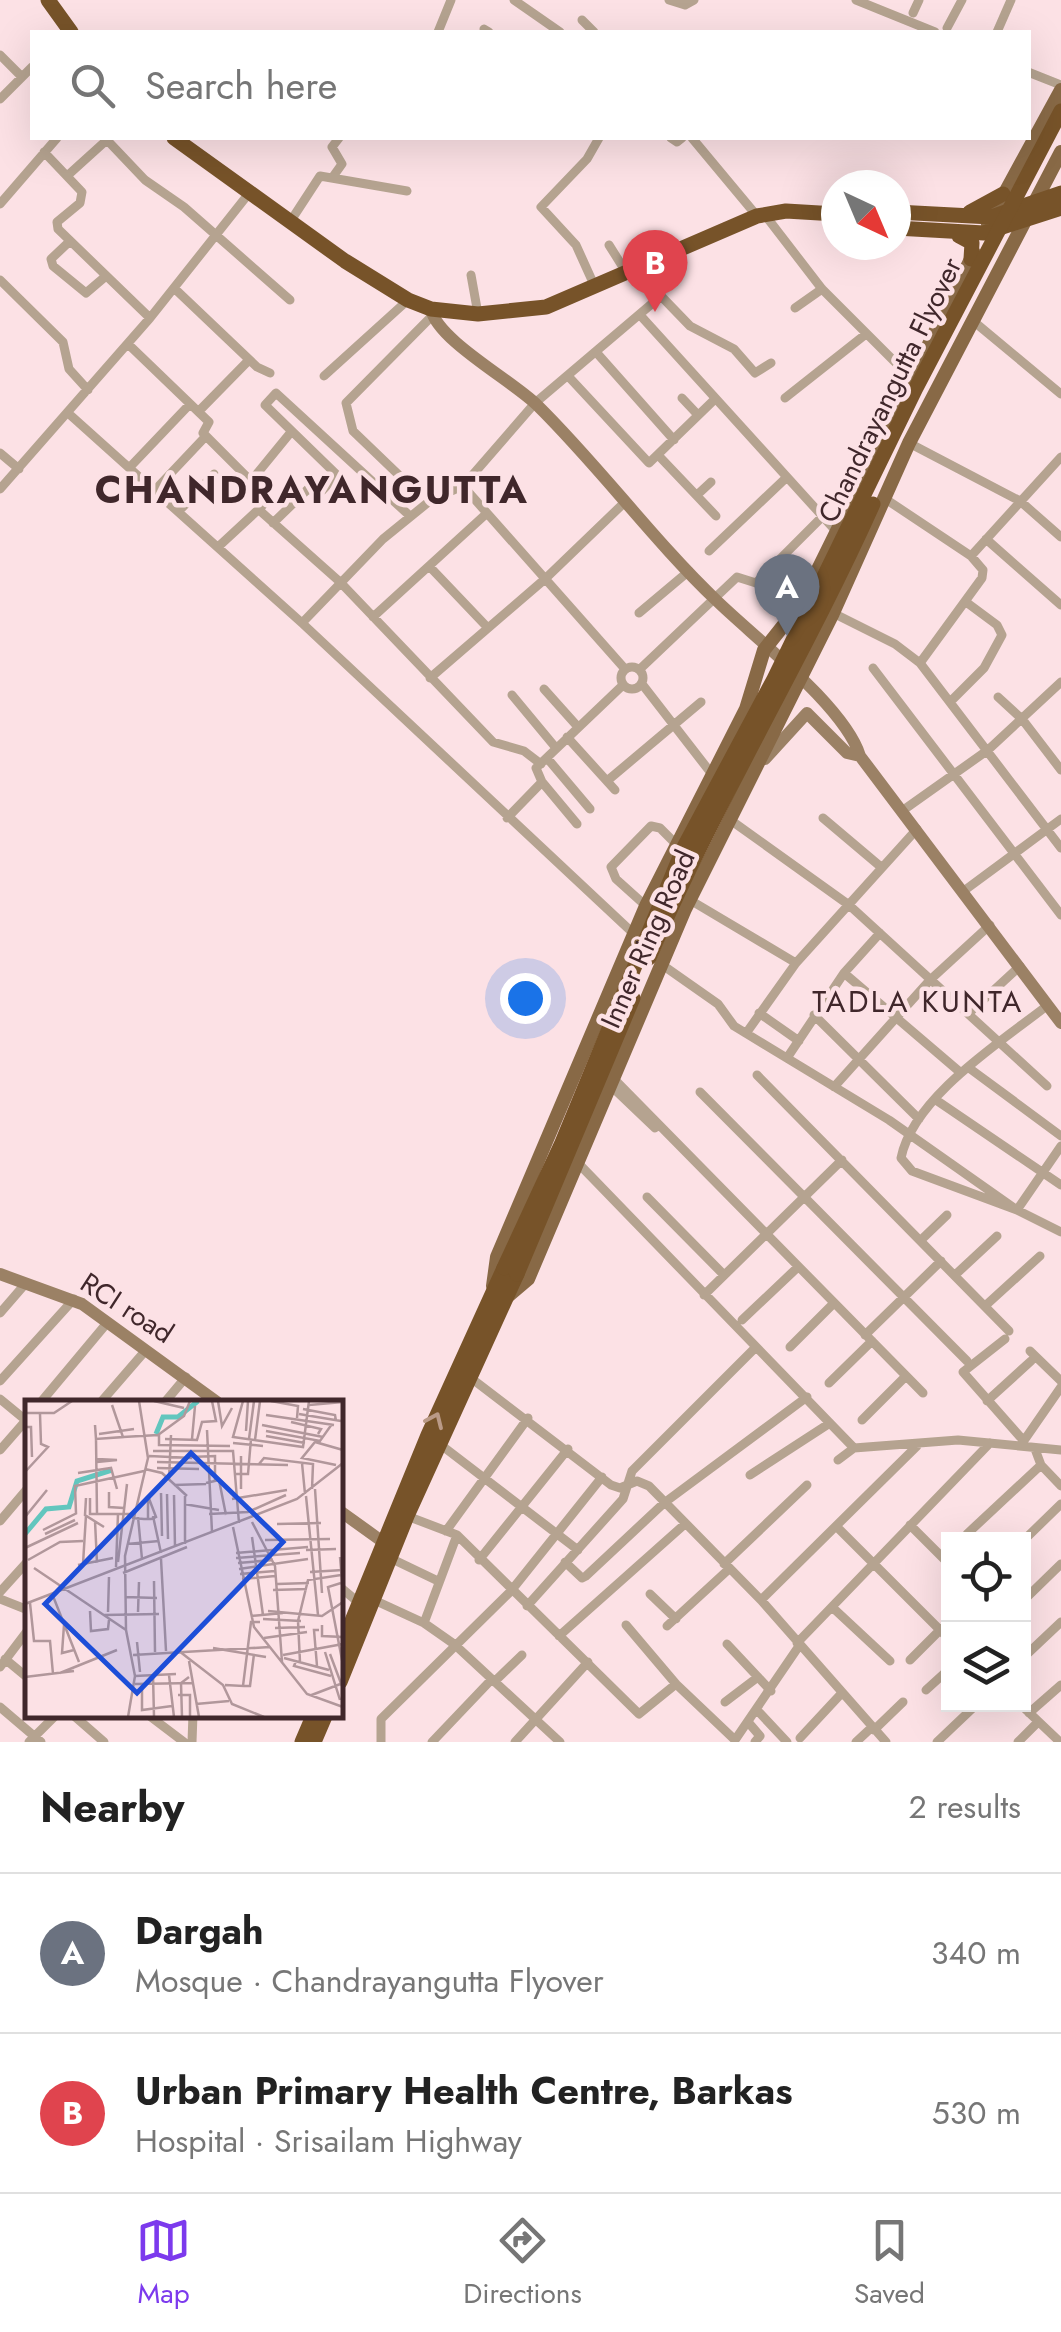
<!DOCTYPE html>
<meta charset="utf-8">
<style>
body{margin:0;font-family:Jost,sans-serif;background:#f6f6f6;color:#222}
.controls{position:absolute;right:30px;bottom:30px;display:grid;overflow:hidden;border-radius:0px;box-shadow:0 10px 40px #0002}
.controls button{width:90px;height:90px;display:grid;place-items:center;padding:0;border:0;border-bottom:2px solid #e0e0e0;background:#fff;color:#222;font:50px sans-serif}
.compass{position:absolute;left:821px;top:170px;width:90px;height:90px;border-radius:50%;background:#fff;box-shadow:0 10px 40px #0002;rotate:136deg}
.you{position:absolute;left:525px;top:998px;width:35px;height:35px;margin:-25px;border:8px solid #fff;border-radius:50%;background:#1a73e8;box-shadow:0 0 0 15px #1a73e833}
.badge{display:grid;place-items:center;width:65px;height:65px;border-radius:50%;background:#7c3aed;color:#fff;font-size:32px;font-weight:700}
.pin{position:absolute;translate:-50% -82px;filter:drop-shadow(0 2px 5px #0008)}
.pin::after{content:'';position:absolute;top:52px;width:35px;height:30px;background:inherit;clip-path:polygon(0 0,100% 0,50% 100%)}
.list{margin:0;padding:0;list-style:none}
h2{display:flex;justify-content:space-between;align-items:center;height:130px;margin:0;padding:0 40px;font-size:42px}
h2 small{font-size:32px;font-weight:400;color:#767676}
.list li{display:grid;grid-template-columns:65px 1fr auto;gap:30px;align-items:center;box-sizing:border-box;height:160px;padding:0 40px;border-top:2px solid #e0e0e0}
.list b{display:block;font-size:38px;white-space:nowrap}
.list p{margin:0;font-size:32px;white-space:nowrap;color:#767676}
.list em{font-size:32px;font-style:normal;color:#767676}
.icon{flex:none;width:55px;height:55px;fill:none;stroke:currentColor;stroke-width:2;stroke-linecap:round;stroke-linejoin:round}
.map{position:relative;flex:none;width:1061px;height:1742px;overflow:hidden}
.search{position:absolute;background:#fff;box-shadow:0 10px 40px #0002;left:30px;right:30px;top:30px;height:110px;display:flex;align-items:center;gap:25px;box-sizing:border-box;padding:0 35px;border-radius:0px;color:#767676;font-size:38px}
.sheet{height:450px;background:#fff}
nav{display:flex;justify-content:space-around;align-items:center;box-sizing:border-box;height:140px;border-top:2px solid #e0e0e0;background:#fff;font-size:28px;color:#767676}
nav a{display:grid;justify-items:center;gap:5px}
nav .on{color:#7c3aed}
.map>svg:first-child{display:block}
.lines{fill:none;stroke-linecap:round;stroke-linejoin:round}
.street{stroke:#b5a390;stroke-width:9}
.secondary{stroke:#9b8165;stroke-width:12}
.primary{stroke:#886946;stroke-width:14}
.highway{stroke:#775329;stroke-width:15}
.highway-bridge{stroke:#775329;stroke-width:15}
.oneway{stroke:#ba9a87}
.labels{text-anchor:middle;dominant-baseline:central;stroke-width:9;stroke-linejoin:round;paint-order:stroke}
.street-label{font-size:28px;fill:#40272b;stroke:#fce1e5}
.neighbourhood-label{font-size:30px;letter-spacing:2.5px;fill:#40272b;stroke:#fce1e5}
.district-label{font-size:38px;font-weight:bold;letter-spacing:2.5px;fill:#40272b;stroke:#fce1e5}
.inset-river{fill:none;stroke:#62c6be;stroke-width:5}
.inset-road{fill:none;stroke:#b1979b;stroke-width:2.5}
.view{fill:#1d4ed8;fill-opacity:0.15;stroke:#1d4ed8;stroke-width:5}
.inset-edge{fill:none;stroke:#40272b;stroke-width:5}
</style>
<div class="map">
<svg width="1061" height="1742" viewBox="0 0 1061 1742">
<rect width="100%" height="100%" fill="#fce1e5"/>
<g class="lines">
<path class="street" d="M514,0L560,32
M669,0L685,5L694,0
M856,0L935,32
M913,13L919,0
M582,20L594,32
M947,28L962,0
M484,29L489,32
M438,32L451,0
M997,32L1011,0
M0,55L22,77
M1028,72L1061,85
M0,99L32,67
M671,138L677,142L682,138
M692,138L757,216
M107,140L145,180L184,207L290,300
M44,152L82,192L80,203L57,222L58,229L150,318
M67,176L109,138
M332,178L342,164L332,147L339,138
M0,204L57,138
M765,215L822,289L910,377
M290,222L320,176L407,191
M70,241L51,259L53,266L86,293L106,276
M609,245L626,272
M471,275L478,314
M0,280L63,342L69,369L88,390
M595,287L576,245L541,207L587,159L599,138
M174,288L257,367L270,373
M661,296L690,326L734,349L755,373L771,363
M795,308L822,289
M640,315L835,530
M972,320L1061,394
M128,344L209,422L203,433L268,498L259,510L340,582L493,742L524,751L541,764
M596,352L674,440
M324,376L408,300
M568,376L649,463L714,400
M682,398L698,415
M785,398L866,334
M199,411L249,360
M68,413L302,623L634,934
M909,443L1020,501L1061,537
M0,453L19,469
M658,455L716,516
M130,467L190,404
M404,480L353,431L346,403L432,316
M251,481L291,432
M463,486L625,669
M0,489L150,318L250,192
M155,490L206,436
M697,495L711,482
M884,498L971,556
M179,511L214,474
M273,523L308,489L319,494L337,475L265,405L276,393L410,516
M986,539L1061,605
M218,547L259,509
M709,551L787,477
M429,566L488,628
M639,613L689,571
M833,613L895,644L920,663L1061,848
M373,617L486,514
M302,623L383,539L431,500L463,486L535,403L661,296L643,263
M920,663L982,578L983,570L971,556L1061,457
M621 678a11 11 0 1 1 22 0a11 11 0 1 1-22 0Z
M873,668L1061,915
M640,669L737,577L756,583L822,517
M430,678L545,579L626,501
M642,684L711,773
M544,689L578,727
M512,695L556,748
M998,697L1022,719L1061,770
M950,702L984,668L1002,635L997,625L966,602
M567,737L615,790
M547,758L590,809
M607,781L701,702
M542,782L577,824
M902,811L988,750L1061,682
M507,818L542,782L536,768L623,685
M823,818L881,867
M729,819L849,905L1047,1086
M965,890L1061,819
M690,900L796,963
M646,906L616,879L611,867L651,826L660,828L675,843
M661,964L718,1004L734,1026L889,1120L1017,1210L1061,1146
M844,973L961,1073
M1048,1005C1002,1041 913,1097 901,1158L912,1171L1017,1210L1061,1232
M759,1013L799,1041
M968,1014L1020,966
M814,1015L919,1119
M747,1032L796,963L917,829
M787,1058L844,973L880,933
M969,1068L1061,1136
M757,1075L1009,1331
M614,1079L923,1393
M611,1086L655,1128
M834,1087L930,980L990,925
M700,1092L967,1361
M936,1100L1061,1185
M578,1163L854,1448
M647,1197L724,1275
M921,1240L947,1215
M955,1275L997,1236
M704,1295L842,1160
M985,1306L1040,1256
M0,1313L26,1283
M742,1320L798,1267
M865,1335L941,1261
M1005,1339L963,1372L1023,1440
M790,1347L834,1303
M1030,1351L1061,1381
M467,1375L611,1485L620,1488L637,1481L649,1486L761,1600L886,1742
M0,1381L74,1299
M829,1383L872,1341
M0,1399L28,1422
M987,1401L1031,1361
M41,1402L107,1323
M101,1402L146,1350
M165,1402L186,1377
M862,1420L906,1376
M1023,1442L1061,1387
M441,1445L578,1550
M1035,1449L1041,1465L1061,1486
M0,1450L28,1418
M838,1460L854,1448L958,1440L1061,1450
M750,1475L830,1423
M407,1516L457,1535L639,1714L676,1684L735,1740L799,1646
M0,1521L28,1488
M910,1525L948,1563
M836,1526L948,1638
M446,1531L528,1418
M967,1534L1041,1465
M1024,1540L1061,1504
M390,1558L438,1581
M479,1560L568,1449
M565,1562L582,1578L586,1576L664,1503L807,1397
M724,1564L807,1485
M340,1587L358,1602
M0,1592L28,1561
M650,1594L676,1619
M0,1599L28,1610
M374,1600L424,1623L454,1644L560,1742
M761,1600L917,1446
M1024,1600L1061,1564
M527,1606L623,1499L632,1471L754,1349
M832,1607L890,1661
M424,1623L457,1535
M626,1625L676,1684
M667,1626L729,1569
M559,1636L685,1524
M797,1643L990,1443
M727,1644L771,1691
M1024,1657L1061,1622
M5,1659L28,1678
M910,1660L941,1629
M0,1667L28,1630
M494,1682L522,1655
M926,1690L948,1670
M725,1702L758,1677
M1020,1704L1060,1742
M0,1707L41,1742
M757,1710L787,1742
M1029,1713L1061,1685
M72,1714L104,1742
M147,1714L184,1742
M748,1722L760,1736L755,1742
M874,1730L903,1702
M800,1738L840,1695
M29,1742L57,1714
M192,1742L193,1714
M381,1742V1719L511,1591L602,1477
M432,1742L492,1679
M515,1742L588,1662
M856,1742L870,1729
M937,1742L977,1704
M1018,1742L1038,1722"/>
<path class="secondary" d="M431,309C437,340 513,381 537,405C600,467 653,540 717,601C755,638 845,707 860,756L1061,1023
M765,759L807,713L847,753L860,756
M0,1274L82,1304L217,1402
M340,1511L383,1542"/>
<path class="primary" d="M988,224L1061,90
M493,1286L497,1257L646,906L746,709L764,650L802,602L974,253
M508,1296L528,1279L685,909L833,613L909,443L1061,152"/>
<path class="highway" d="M48,0L71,32
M174,138L345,261L408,300L431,309L478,314L546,307L757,216L786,211L836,214
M896,212L991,217L1061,193
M970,212L1003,194
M896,228L984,233L1061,208
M959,236L972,243L971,259
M340,1650L428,1435L504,1268
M340,1682L407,1516L517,1274
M302,1742L314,1714
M314,1742L326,1714"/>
<path class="highway-bridge" d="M649,958C715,802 804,658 873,504
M504,1268L561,1145L684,847L774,679L916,388L1061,111
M517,1274L633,998"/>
</g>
<defs><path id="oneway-chevron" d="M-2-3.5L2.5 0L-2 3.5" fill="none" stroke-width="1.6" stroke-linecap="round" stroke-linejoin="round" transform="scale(2.5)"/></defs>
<use class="oneway" href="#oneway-chevron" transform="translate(435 1420) rotate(-66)"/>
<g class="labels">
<g class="street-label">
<text transform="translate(890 390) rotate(-64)">Chandrayangutta Flyover</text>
<text transform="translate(648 939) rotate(-66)">Inner Ring Road</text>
<text transform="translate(127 1308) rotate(33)">RCI road</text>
</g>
<g class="neighbourhood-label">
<text x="918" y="1001">TADLA KUNTA</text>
</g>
<g class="district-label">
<text x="312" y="489">CHANDRAYANGUTTA</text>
</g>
</g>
<g transform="translate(25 1400)">
<rect width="318" height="318" fill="#fce1e5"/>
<path class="inset-river" d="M131,34L138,17H153L173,1M0,134L21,109L44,107L52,81L87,70"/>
<path class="inset-road" d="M129,1L159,8M193,1L197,26L207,8M218,1L208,37L278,47L284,1M246,1L273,6L272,18M284,5L318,2M278,9L310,15L311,21M0,13H29L47,1M274,14L316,21M241,15L309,25M266,22L296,29L293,34M70,25L71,39L98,37L87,5M237,25L298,37M0,27H6L7,57M182,30L187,132M221,31L223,1M241,31L295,41L307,24M74,34L109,29M134,35V45L205,46M241,36L280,43M98,37L133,35L159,16L165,1M71,39L72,114M140,39L173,40M167,39L170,6M224,39L229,1M172,40L177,22L191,21L187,1M230,40L235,1M208,43L238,46M128,51H208L214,123M124,56L167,58M216,56V89M166,57L190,56V81M72,62L92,60L72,59M132,62L263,65M277,63L280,94M234,64L239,58L288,64L287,89M311,65L277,58L290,42L318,50M132,68L174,69M120,69L137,73L162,96M0,72L23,47L16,44L15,14M53,73L86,68L92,89M209,74H223L226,39M144,79L146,35M181,83L194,80L201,115M149,85L181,84M290,89L297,193M84,92V107L99,108M136,93L137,136M142,94L143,139M149,95L150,147M160,96V144M281,96L293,215M61,98L60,115L79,127M65,98V114H106M207,99L262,90M159,104L194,110M51,113L50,86L119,71M184,114L223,112L261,95M128,116L136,153M0,117L22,90M113,117L117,159M107,118L119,119H126L129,118L131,117L123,96V119M70,121L72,163M227,122L250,166L257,262M252,124L296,123M208,127L229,227L282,294L318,307M18,130L52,113M20,134L50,120M227,137L238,215M240,140L305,139M102,144L134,141M0,148L53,123M281,150L311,149M211,153L283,147M315,157L318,192M211,158L275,153M136,159L141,251M3,160L35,142L58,141M93,162L102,84M213,163L248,160M58,164L61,115M53,165L88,158M91,167L93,114M9,168L101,230L110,276L103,317M214,169L283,159M285,172L318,170M98,173L162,147M215,174L250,171M217,179L250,176M129,181L130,252M316,183L303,187L318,265M252,184L284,183M248,190L282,189M28,196L54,262M100,197L132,198M5,203L9,241H25L28,274M0,204L272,99L318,63M65,211L66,231L83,229L84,220M243,211L297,216L318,202M83,212L84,177M113,212L114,182M79,215L134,214M226,216L258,213M238,219L276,221M39,225L37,253L49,250M297,225V236L318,237M250,228L280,227M101,230L100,156L123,58L114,1M239,238L282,232M112,242L115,272M188,248L241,257M154,251L198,285L207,304L239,317M300,252L315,300M305,254L317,286M108,255L245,247M258,255L318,244M259,258L304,270M164,261L174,317M271,261L269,266L306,276M275,262L273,221L283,180L316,175M292,266L289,230H294M35,273L92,250M128,275L129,317M144,275L149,317M110,276L151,274M0,277L49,271M110,284L169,283M117,284V310L147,306M200,285L218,286L226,222H235M218,286H225L229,254M153,295H165V317M284,296L318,283M171,304L204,301M157,317L156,283L164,277"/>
<path class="view" d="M166,53L258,142L112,293L20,204Z"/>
<rect width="318" height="318" class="inset-edge"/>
</g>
</svg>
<div class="controls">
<button><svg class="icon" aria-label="locate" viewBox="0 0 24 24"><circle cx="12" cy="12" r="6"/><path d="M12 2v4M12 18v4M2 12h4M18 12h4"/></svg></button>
<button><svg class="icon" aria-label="layers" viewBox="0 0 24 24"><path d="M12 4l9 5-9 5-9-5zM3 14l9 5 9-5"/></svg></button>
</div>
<svg class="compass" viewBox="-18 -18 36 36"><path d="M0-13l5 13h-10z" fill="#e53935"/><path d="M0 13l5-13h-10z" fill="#767676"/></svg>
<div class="you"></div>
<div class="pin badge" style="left:787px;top:636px;background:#6b7280">A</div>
<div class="pin badge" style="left:655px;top:312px;background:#e0444e">B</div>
<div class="search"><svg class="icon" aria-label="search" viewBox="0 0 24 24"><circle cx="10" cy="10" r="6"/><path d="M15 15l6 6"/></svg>Search here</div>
</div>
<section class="sheet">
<h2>Nearby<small>2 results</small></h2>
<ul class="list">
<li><span class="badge" style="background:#6b7280">A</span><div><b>Dargah</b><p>Mosque · Chandrayangutta Flyover</p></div><em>340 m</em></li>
<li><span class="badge" style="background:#e0444e">B</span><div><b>Urban Primary Health Centre, Barkas</b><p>Hospital · Srisailam Highway</p></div><em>530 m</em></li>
</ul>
</section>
<nav>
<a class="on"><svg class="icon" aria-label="map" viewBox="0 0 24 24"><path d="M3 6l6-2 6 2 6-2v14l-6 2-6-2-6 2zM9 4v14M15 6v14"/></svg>Map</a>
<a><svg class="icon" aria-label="directions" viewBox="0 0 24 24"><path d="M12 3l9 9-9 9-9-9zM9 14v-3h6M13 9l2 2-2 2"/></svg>Directions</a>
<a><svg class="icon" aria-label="saved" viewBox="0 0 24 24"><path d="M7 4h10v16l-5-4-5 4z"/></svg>Saved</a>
</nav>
